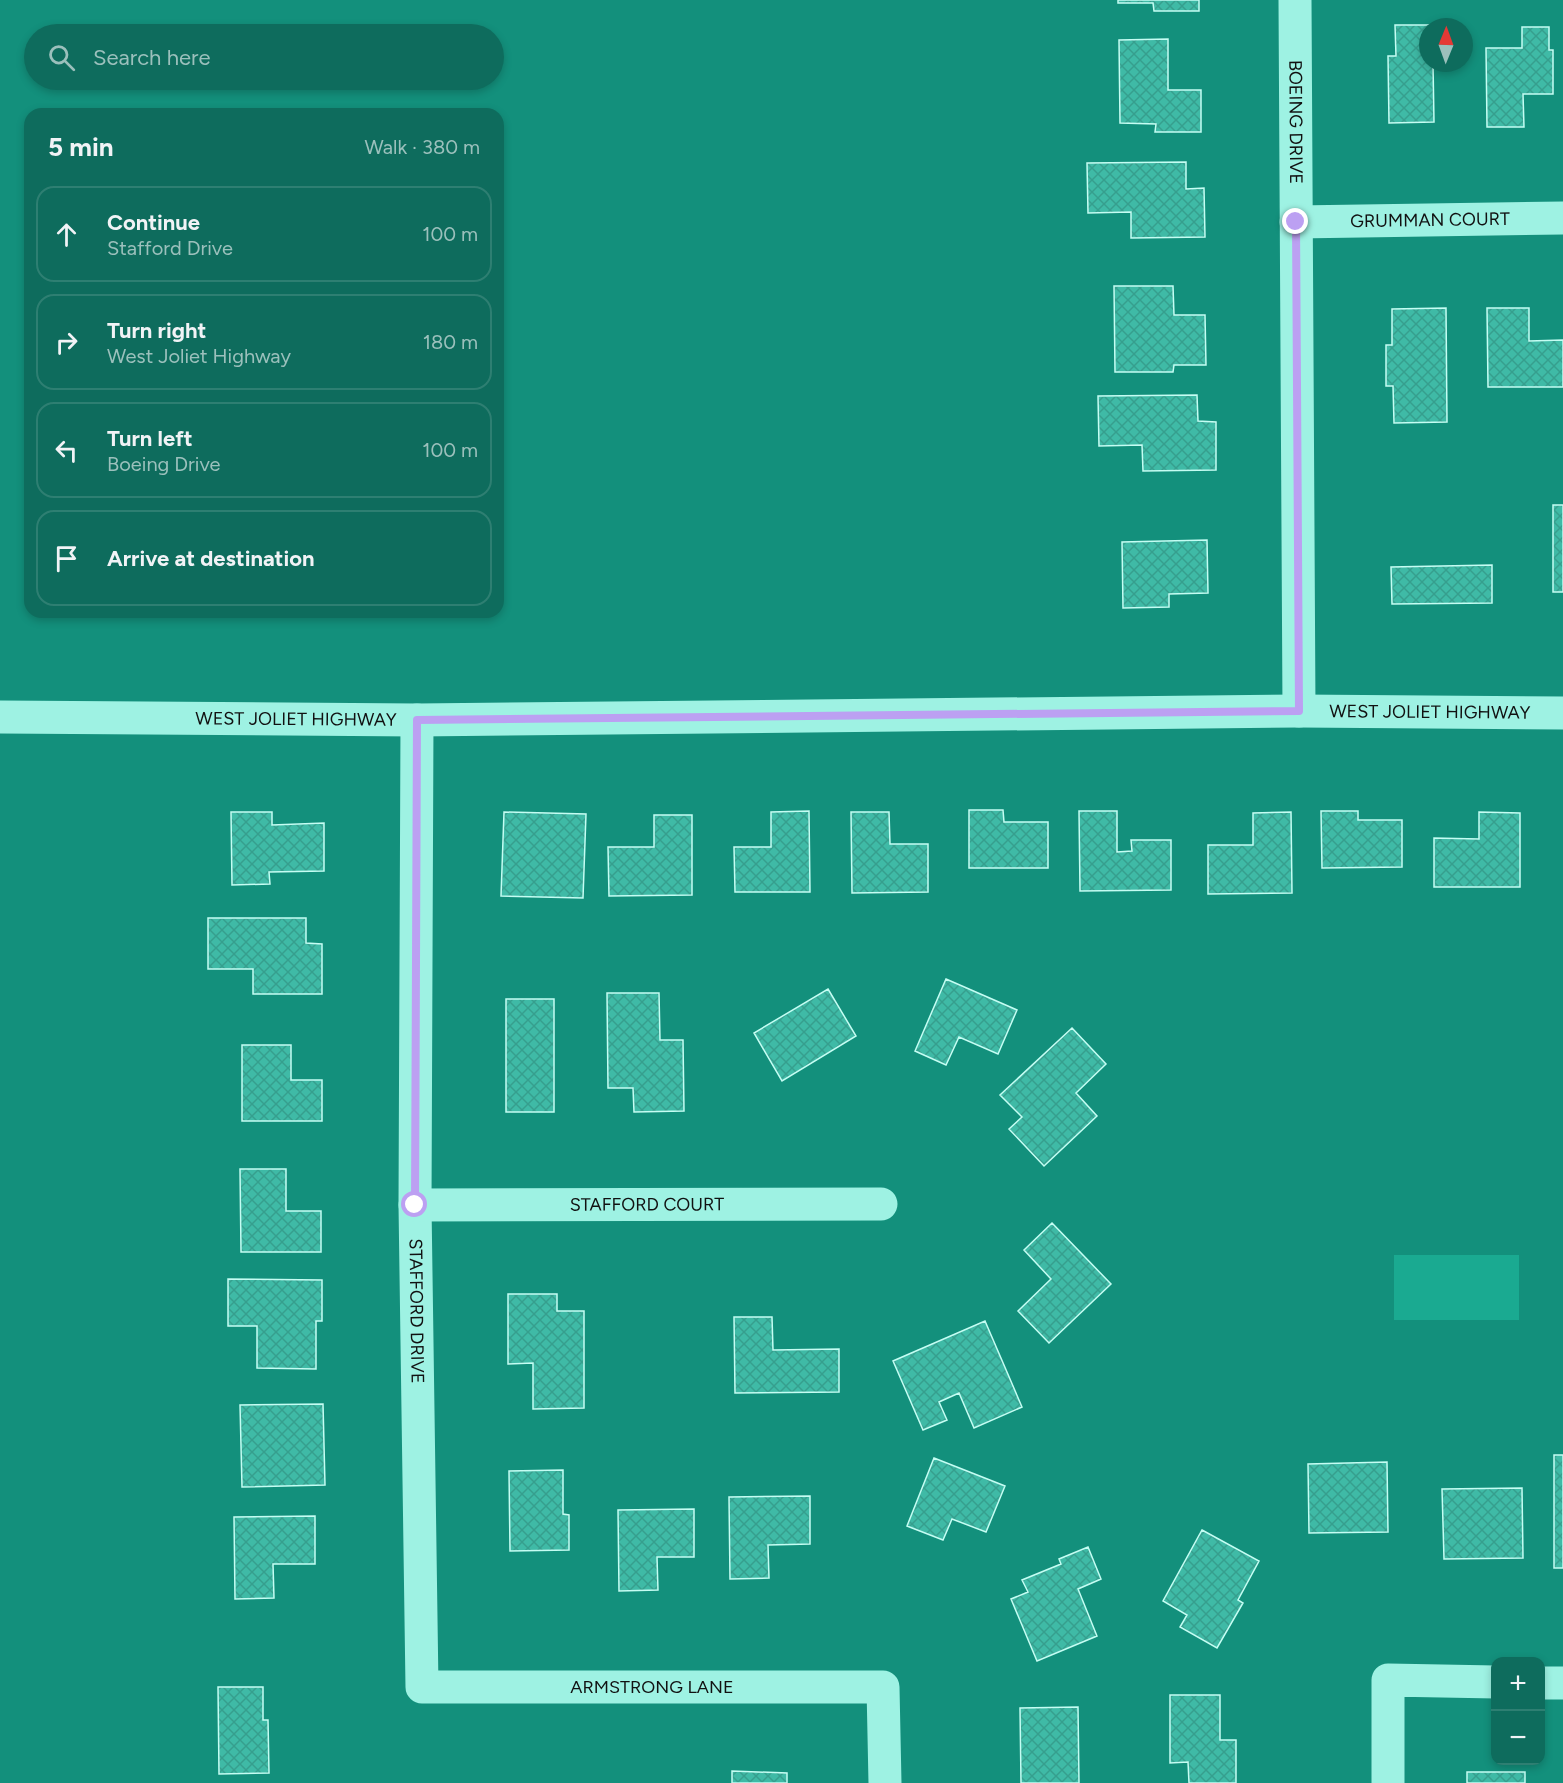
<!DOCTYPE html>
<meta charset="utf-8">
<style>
body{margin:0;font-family:Figtree,sans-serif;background:#177163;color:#f1f3f6}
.controls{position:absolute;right:18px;bottom:18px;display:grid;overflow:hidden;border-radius:12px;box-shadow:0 3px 9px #0003}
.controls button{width:54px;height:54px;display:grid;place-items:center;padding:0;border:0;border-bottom:2px solid #2e7f72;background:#0e6c5d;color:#f1f3f6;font:30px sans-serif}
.compass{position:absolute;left:1419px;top:18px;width:54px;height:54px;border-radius:50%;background:#0e6c5d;box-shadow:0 3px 9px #0003;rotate:1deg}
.stop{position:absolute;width:18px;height:18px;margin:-14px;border:4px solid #bca0f2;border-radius:50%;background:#fff}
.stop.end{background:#bca0f2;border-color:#fff;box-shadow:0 2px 6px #0008}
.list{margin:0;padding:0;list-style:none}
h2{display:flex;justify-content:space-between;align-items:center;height:78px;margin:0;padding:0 24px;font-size:26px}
h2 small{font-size:20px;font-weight:400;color:#9bc0bc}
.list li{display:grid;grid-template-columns:39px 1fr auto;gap:18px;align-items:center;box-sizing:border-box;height:96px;margin:0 12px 12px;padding:0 12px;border:2px solid #2e7f72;border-radius:18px}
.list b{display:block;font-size:22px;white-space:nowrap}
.list p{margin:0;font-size:20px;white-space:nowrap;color:#9bc0bc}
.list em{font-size:20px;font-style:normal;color:#9bc0bc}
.icon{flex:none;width:33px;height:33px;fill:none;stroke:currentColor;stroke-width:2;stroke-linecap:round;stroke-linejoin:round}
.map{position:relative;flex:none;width:1563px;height:1783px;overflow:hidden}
.search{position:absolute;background:#0e6c5d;box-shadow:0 3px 9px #0003;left:24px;top:24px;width:480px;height:66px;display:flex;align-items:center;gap:15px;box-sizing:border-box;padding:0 21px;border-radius:33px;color:#9bc0bc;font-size:22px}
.panel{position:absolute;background:#0e6c5d;box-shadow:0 3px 9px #0003;left:24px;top:108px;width:480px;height:510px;border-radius:18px}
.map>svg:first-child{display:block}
.park{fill:#1aaa91}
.building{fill:url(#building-cross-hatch);stroke:#c5fdf3;stroke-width:1.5}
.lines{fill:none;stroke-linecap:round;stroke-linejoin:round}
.minor{stroke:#9ef2e3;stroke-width:33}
.route{stroke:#bca0f2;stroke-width:8}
.labels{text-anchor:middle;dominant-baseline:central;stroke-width:4.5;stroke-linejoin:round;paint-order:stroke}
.street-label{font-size:18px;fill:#111;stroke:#13907c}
</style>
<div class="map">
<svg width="1563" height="1783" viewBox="0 0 1563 1783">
<defs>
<pattern id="building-cross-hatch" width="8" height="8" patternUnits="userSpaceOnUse" patternTransform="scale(1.5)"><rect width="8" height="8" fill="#3fbaa6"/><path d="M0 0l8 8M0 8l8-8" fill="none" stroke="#369f8e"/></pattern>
</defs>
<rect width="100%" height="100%" fill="#13907c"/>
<path class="park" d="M1394,1255H1519V1320H1394Z"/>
<path class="building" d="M1118,0H1199V11H1154L1153,3H1118Z
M1395,25H1432L1433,27H1428V63H1433L1434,122L1389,123L1388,56H1396Z
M1522,27H1549V50H1553V94H1523L1524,127H1487L1486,48H1522Z
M1168,39V90H1201V132H1155L1156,124L1120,123L1119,40Z
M1186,162V189L1204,188L1205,237L1131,238V212L1088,213L1087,163Z
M1114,286H1173L1174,315H1205L1206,365H1174L1173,372H1115Z
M1446,308L1447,422L1394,423L1393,386H1386V345H1392V309Z
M1487,308H1529V341L1563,340V387H1488Z
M1197,395L1198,421L1216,422V470L1143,471L1142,445L1099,446L1098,396Z
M1553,505H1563V592H1553Z
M1207,540L1208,593L1169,594V607L1123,608L1122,542Z
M1492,565V603L1392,604L1391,567Z
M969,810H1003L1004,822H1048V868H969Z
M809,811L810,892H735L734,847H771V812Z
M1079,811H1117V852L1132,851L1131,840H1171V890L1080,891Z
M1321,811H1358V820H1402V867L1322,868Z
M231,812H272V825L324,823V871L269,872L270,884L232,885Z
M504,812L586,814L583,898L501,896Z
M851,812H889L890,844H928V892L852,893Z
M1291,812L1292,893L1208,894V845H1253V813Z
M1479,812L1520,813V887H1434V838L1479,839Z
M654,815H692V895L609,896L608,847H654Z
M208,918H306V943L322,944V994H253V969H208Z
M946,979L1017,1010L998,1054L959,1037L946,1065L915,1051Z
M828,989L856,1036L782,1081L754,1033Z
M607,993H659L660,1040H683L684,1111L634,1112L633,1088H608Z
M506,999H554V1112H506Z
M1072,1028L1106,1064L1076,1093L1097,1116L1044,1166L1009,1129L1022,1117L1000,1095Z
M242,1045H291V1080H322V1121H242Z
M240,1169H286V1211H321V1252H241Z
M1052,1223L1111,1284L1049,1343L1018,1311L1051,1279L1024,1250Z
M228,1279L322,1280V1321H316V1369L257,1368V1326H228Z
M508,1294H557V1311H584V1408L533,1409V1363L508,1364Z
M734,1317H772L773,1350L839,1349V1392L735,1393Z
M985,1321L1022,1407L974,1428L959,1393L939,1402L947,1420L923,1430L893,1361Z
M323,1404L325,1485L242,1487L240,1405Z
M1554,1455H1563V1568H1554Z
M934,1458L1005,1486L986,1532L952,1519L943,1540L907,1526Z
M1387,1462L1388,1532L1309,1533L1308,1464Z
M563,1470V1514L569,1515V1550L510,1551L509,1471Z
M1522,1488L1523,1558L1444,1559L1442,1489Z
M810,1496V1544L768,1545L769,1578L730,1579L729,1497Z
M694,1509V1557H657L658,1590L619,1591L618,1510Z
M315,1516V1564H273L274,1598L235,1599L234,1517Z
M1202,1530L1259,1561L1238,1600L1243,1603L1217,1648L1180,1627L1187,1615L1163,1601Z
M1088,1547L1101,1579L1078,1589L1097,1636L1037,1661L1011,1599L1028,1592L1022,1580L1061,1564L1059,1559Z
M218,1687H263V1720H268L269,1773L219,1774Z
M1170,1695H1220V1740H1236V1783H1189L1188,1762L1170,1763Z
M1078,1707L1079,1783H1021L1020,1708Z
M732,1771L787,1773V1783H732Z
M1467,1772H1525V1783H1467Z"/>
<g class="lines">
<g class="minor">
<path id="s1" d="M1295,0L1299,711"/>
<path id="s2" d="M1296,222L1563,218"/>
<path id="s3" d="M0,717L417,720L1299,711L1563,713"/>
<path id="s4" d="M417,720L415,1205L422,1687H883L885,1783"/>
<path id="s5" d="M415,1205L881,1204"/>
<path d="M1540,1683H1563"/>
<path d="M1388,1783V1680L1496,1682"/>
</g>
</g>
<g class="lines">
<path class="route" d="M415,1205L417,720L1299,711L1296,222"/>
</g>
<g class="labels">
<g class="street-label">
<text stroke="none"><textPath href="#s1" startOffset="122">BOEING DRIVE</textPath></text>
<text stroke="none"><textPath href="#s2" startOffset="134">GRUMMAN COURT</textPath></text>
<text stroke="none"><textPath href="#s3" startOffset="1430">WEST JOLIET HIGHWAY</textPath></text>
<text stroke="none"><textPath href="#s3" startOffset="296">WEST JOLIET HIGHWAY</textPath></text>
<text stroke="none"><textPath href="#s5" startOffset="232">STAFFORD COURT</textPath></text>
<text stroke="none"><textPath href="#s4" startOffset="591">STAFFORD DRIVE</textPath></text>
<text stroke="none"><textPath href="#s4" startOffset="1197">ARMSTRONG LANE</textPath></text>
</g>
</g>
</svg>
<div class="controls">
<button>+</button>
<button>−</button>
</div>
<svg class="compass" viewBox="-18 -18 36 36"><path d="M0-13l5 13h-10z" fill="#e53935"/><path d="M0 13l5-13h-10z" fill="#9bc0bc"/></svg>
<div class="stop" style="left:415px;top:1205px"></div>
<div class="stop end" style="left:1296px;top:222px"></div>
<div class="search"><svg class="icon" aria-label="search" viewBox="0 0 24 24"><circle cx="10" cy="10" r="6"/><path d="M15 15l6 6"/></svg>Search here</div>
<section class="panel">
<h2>5 min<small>Walk · 380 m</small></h2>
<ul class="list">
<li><svg class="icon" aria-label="ahead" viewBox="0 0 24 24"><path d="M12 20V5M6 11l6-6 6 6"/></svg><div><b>Continue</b><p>Stafford Drive</p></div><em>100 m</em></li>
<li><svg class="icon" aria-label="right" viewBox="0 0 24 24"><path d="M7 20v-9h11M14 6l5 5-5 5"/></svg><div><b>Turn right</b><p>West Joliet Highway</p></div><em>180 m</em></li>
<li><svg class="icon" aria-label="left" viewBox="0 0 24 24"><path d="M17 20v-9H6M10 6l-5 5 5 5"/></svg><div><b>Turn left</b><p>Boeing Drive</p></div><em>100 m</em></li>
<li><svg class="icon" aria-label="arrive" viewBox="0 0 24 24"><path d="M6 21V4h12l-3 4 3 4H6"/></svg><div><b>Arrive at destination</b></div></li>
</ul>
</section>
</div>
